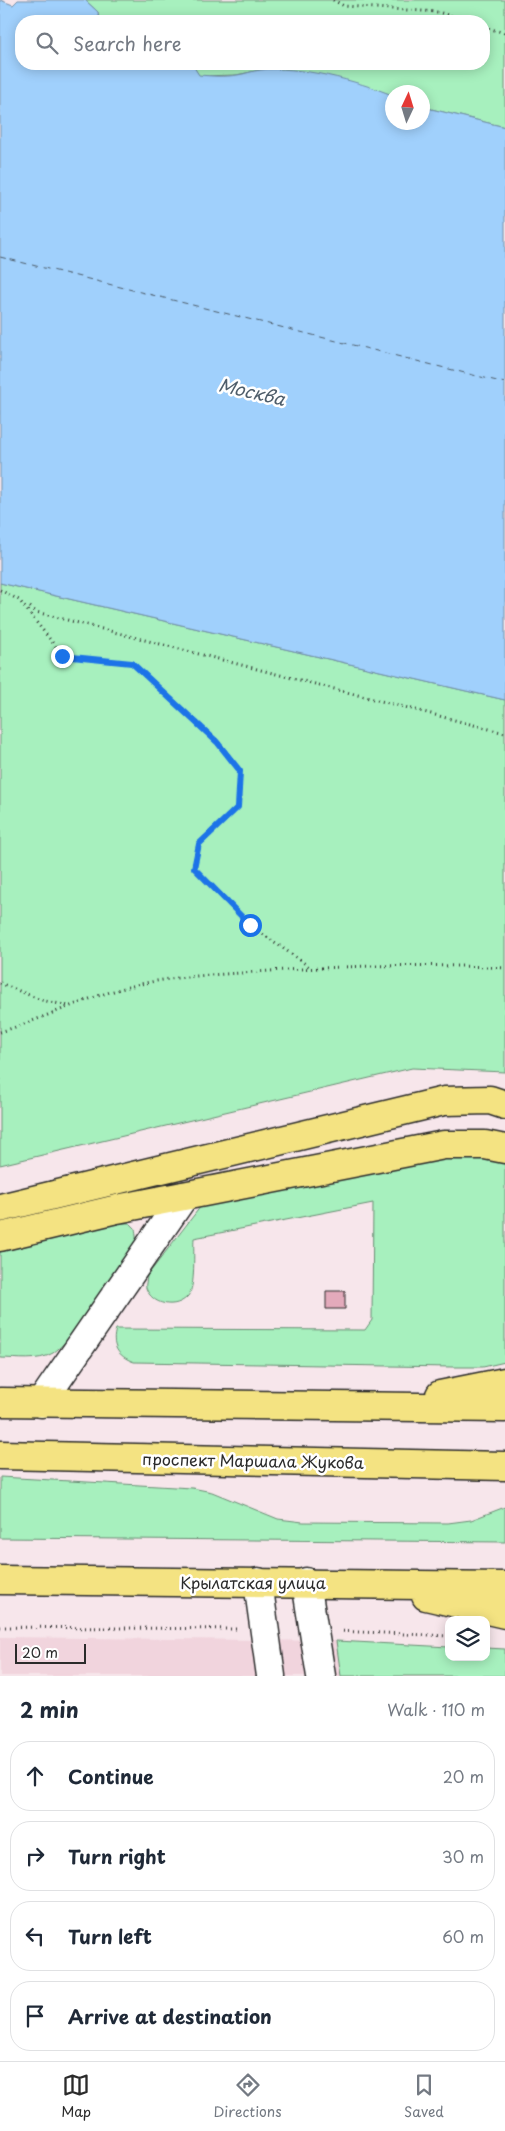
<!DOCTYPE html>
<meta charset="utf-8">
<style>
body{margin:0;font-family:"Playpen Sans",sans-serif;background:#f6f6f7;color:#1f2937}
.controls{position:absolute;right:15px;bottom:15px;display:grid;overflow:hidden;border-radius:10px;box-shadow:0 2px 12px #0003}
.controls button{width:45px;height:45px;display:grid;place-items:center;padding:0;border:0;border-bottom:1px solid #e0e1e3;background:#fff;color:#1f2937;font:25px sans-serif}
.compass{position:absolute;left:385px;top:85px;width:45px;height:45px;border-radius:50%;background:#fff;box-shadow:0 2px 12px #0003;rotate:4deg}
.scale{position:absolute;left:15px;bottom:12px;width:71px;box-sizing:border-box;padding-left:5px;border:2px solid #2b2b2b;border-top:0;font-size:14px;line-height:18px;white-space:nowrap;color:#2b2b2b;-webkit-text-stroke:4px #fff;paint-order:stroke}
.stop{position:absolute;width:15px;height:15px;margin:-11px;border:4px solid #1a73e8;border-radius:50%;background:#fff}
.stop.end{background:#1a73e8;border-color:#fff;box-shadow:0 1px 5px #0008}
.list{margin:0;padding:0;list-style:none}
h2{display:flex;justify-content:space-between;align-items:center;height:65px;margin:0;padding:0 20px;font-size:21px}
h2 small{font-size:16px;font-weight:400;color:#747a83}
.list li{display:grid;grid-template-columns:32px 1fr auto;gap:15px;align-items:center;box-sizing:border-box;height:70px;margin:0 10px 10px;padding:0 10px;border:1px solid #e0e1e3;border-radius:20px}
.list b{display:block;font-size:19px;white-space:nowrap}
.list em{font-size:16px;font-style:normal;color:#747a83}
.icon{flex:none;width:28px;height:28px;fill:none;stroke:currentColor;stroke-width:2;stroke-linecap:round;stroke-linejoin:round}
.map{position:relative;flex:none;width:505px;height:1676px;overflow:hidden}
.search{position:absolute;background:#fff;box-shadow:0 2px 12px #0003;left:15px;right:15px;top:15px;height:55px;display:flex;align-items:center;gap:12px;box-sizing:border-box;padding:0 18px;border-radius:20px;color:#747a83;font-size:19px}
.sheet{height:385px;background:#fff}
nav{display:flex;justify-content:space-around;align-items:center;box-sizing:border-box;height:70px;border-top:1px solid #e0e1e3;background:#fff;font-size:14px;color:#747a83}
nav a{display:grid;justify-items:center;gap:2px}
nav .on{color:#2b2b2b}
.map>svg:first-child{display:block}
.built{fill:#f1d4dd}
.green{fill:#a7f0be;stroke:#698e74}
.water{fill:#a0d0fc;stroke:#718ea8}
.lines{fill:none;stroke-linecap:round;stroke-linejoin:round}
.ferry{stroke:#4e5d6a;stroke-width:1;stroke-dasharray:6 5;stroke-linecap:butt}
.building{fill:#e3aabb;stroke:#2b2b2b}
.minor-casing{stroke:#2b2b2b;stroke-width:31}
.major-casing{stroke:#2b2b2b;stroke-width:31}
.path{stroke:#2b2b2b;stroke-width:3;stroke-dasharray:1 4;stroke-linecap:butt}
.minor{stroke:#fff;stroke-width:28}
.major{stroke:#f4e382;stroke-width:28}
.route{stroke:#1a73e8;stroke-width:6}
.labels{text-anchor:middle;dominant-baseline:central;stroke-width:5;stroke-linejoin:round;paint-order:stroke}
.street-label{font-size:16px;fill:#2b2b2b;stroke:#fff}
.water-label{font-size:18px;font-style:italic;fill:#4e5d6a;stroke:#fff}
</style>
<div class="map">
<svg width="505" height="1676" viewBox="0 0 505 1676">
<rect width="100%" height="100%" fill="#f7e6eb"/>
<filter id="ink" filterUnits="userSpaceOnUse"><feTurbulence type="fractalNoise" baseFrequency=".02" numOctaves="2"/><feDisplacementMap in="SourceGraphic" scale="10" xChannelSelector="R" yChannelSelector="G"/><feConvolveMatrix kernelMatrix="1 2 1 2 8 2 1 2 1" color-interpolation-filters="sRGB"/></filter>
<g filter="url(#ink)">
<path class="built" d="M0,1637L336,1641L449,1647V1657H486V1648L505,1649V1676H0Z"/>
<path class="green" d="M85,0H505V127L423,107L422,92H392V95L361,85L261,70L236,75L199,76L192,64H484V21H99L98,12Z
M0,583L505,700V1072L412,1068L0,1165Z
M485,1158L505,1162V1362L483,1367H452L134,1362C117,1356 111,1345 116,1329L365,1330L372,1320L373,1203L194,1238C193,1251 196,1287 188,1296C176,1310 152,1305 146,1288C145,1285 147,1279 147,1276L201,1206L328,1176L446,1159Z
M118,1223H130L135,1228C136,1234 137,1242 135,1247C128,1268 71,1341 53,1353C38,1362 17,1358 0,1358V1252Z
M0,1477L192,1488L212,1492L278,1519L303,1522L448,1523L471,1520L505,1507V1542L0,1538Z
M336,1641L449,1647V1657H486V1648L505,1649V1676H341Z"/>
<path class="water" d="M0,0L13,5L18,0H85L98,12L99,21H21V64H192L199,75C211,76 225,77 237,75C245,74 252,71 260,70C298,65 358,81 392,95V122H422L423,107L505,127V700L0,583Z"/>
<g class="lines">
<path class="ferry" d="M0,257L505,383"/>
</g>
<path class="building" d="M326,1291H345V1309H326Z"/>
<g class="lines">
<g class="minor-casing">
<path id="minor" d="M41,1403L184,1196
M258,1582L271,1676
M306,1582L321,1676"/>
</g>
<g class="major-casing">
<path id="major" d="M0,1208L444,1101L490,1100L505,1105
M0,1237L117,1209L444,1145H485L505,1149
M440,1395L505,1382
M0,1402L505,1408
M0,1455L505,1466
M0,1580L505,1586
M426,1596L505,1614"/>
</g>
<path class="path" d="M333,0L344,6L438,12L467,21
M484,27L505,33
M0,590L19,600L63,656L132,663L217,741L240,771L238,807L199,844L194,868L250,925L311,968
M30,607L36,612L505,733
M0,983L41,1000L69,1006
M0,1032C43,1019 84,998 128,987C170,976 213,975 256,972C338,966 422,963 505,968
M0,1627L239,1629
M338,1631L449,1636"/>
<use href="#minor" class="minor"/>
<use href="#major" class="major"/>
</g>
</g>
<g class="lines" filter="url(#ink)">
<path class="route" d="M62,656L132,663L217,742L240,771L238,807L199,844L194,868L250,925"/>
</g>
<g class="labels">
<g class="street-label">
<text transform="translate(253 1460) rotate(1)">проспект Маршала Жукова</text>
<text x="253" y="1582">Крылатская улица</text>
</g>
<g class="water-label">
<text transform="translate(252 391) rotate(13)">Москва</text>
</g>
</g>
</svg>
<div class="controls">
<button><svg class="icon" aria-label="layers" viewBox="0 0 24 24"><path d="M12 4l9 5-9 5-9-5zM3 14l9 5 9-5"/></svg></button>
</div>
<svg class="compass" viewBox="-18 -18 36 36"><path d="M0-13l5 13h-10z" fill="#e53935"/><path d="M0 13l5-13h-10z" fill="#747a83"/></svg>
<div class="scale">20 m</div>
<div class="stop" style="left:250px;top:925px"></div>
<div class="stop end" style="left:62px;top:656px"></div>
<div class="search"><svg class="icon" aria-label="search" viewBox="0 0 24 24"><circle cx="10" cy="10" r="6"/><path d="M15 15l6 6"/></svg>Search here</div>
</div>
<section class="sheet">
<h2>2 min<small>Walk · 110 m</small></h2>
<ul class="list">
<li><svg class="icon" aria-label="ahead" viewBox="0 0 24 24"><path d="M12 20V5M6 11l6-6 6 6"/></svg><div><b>Continue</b></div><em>20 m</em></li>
<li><svg class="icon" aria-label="right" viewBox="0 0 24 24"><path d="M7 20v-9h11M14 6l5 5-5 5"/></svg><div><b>Turn right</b></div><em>30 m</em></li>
<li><svg class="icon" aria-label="left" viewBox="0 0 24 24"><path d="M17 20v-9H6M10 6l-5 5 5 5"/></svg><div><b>Turn left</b></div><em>60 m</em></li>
<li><svg class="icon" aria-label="arrive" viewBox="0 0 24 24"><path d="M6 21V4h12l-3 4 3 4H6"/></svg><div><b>Arrive at destination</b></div></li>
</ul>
</section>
<nav>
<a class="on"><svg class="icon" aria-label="map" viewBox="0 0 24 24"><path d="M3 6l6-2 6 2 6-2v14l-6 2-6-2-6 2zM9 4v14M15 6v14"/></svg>Map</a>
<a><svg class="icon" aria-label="directions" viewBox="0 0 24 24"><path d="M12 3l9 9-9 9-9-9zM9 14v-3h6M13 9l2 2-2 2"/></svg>Directions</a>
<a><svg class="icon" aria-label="saved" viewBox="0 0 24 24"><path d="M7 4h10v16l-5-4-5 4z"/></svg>Saved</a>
</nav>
